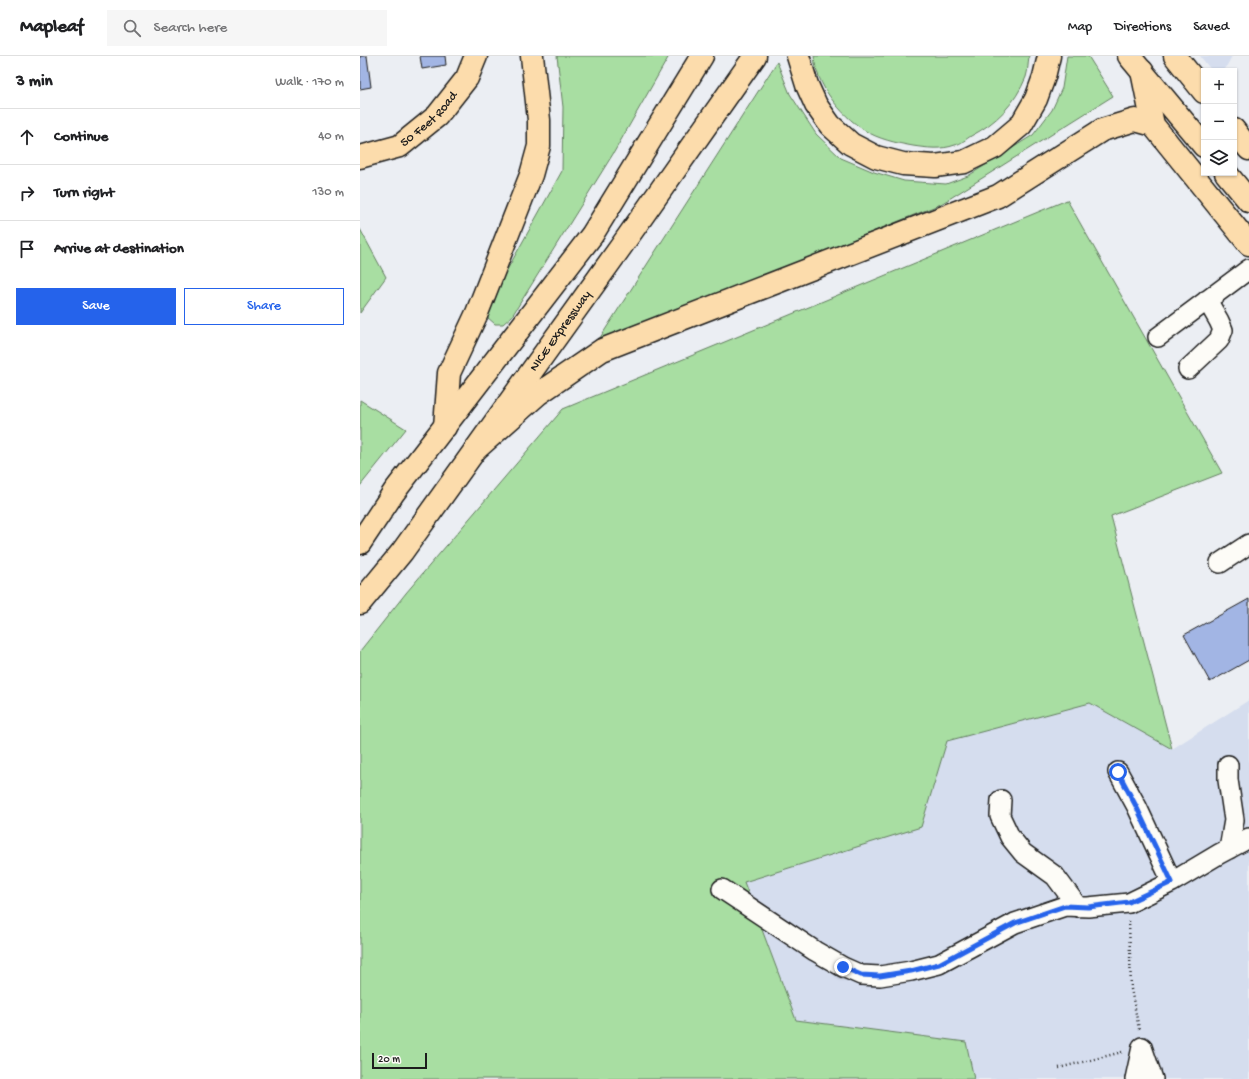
<!DOCTYPE html>
<meta charset="utf-8">
<style>
body{margin:0;font-family:"Gochi Hand",sans-serif;background:#f6f6f6;color:#202124}
.controls{position:absolute;right:12px;top:12px;display:grid;overflow:hidden;border-radius:0px;box-shadow:0 1px 3px #0004}
.controls button{width:36px;height:36px;display:grid;place-items:center;padding:0;border:0;border-bottom:1px solid #e0e0e0;background:#fff;color:#202124;font:20px sans-serif}
.scale{position:absolute;left:12px;bottom:10px;width:55px;box-sizing:border-box;padding-left:4px;border:2px solid #1c1c1c;border-top:0;font-size:11px;line-height:14px;white-space:nowrap;color:#1c1c1c;-webkit-text-stroke:3px #fdfcf7;paint-order:stroke}
.stop{position:absolute;width:12px;height:12px;margin:-9px;border:3px solid #2563eb;border-radius:50%;background:#fff}
.stop.end{background:#2563eb;border-color:#fff;box-shadow:0 1px 4px #0008}
.list{margin:0;padding:0;list-style:none}
h2{display:flex;justify-content:space-between;align-items:center;height:52px;margin:0;padding:0 16px;font-size:17px}
h2 small{font-size:13px;font-weight:400;color:#757577}
.list li{display:grid;grid-template-columns:26px 1fr auto;gap:12px;align-items:center;box-sizing:border-box;height:56px;padding:0 16px;border-top:1px solid #e0e0e0}
.list b{display:block;font-size:15px;white-space:nowrap}
.list em{font-size:13px;font-style:normal;color:#757577}
.actions{display:flex;gap:8px;padding:12px 16px}
.actions a{flex:1;padding:9px 0;border:1px solid #2563eb;border-radius:0px;text-align:center;font-size:14px;color:#2563eb}
.actions .main{background:#2563eb;color:#fff}
.icon{flex:none;width:22px;height:22px;fill:none;stroke:currentColor;stroke-width:2;stroke-linecap:round;stroke-linejoin:round}
.map{position:relative;flex:none;width:889px;height:1023px;overflow:hidden}
header{display:flex;align-items:center;gap:24px;box-sizing:border-box;height:56px;padding:0 20px;background:#fff;border-bottom:1px solid #e0e0e0}
header strong{font-size:19px}
nav{display:flex;gap:22px;margin-inline-start:auto;font-size:14px}
.search{width:280px;height:36px;background:#f6f6f6;display:flex;align-items:center;gap:10px;box-sizing:border-box;padding:0 14px;border-radius:0px;color:#757577;font-size:15px}
main{display:flex}
aside{flex:1;background:#fff}
.map>svg:first-child{display:block}
.built{fill:#d5ddee}
.green{fill:#a8dea2;stroke:#627d5f}
.building{fill:#a2b5e4;stroke:#1c1c1c}
.lines{fill:none;stroke-linecap:round;stroke-linejoin:round}
.minor-casing{stroke:#1c1c1c;stroke-width:22}
.major-casing{stroke:#1c1c1c;stroke-width:25}
.highway-casing{stroke:#1c1c1c;stroke-width:25}
.path{stroke:#1c1c1c;stroke-width:2.5;stroke-dasharray:1 3;stroke-linecap:butt}
.minor{stroke:#fdfcf7;stroke-width:19}
.major{stroke:#fcdcac;stroke-width:22}
.highway{stroke:#fcdcac;stroke-width:22}
.route{stroke:#2563eb;stroke-width:5}
.labels{text-anchor:middle;dominant-baseline:central;stroke-width:3.5;stroke-linejoin:round;paint-order:stroke}
.street-label{font-size:13px;fill:#1c1c1c;stroke:#fdfcf7}
</style>
<header>
<strong>Mapleaf</strong>
<div class="search"><svg class="icon" aria-label="search" viewBox="0 0 24 24"><circle cx="10" cy="10" r="6"/><path d="M15 15l6 6"/></svg>Search here</div>
<nav><a>Map</a><a>Directions</a><a>Saved</a></nav>
</header>
<main>
<aside>
<h2>3 min<small>Walk · 170 m</small></h2>
<ul class="list">
<li><svg class="icon" aria-label="ahead" viewBox="0 0 24 24"><path d="M12 20V5M6 11l6-6 6 6"/></svg><div><b>Continue</b></div><em>40 m</em></li>
<li><svg class="icon" aria-label="right" viewBox="0 0 24 24"><path d="M7 20v-9h11M14 6l5 5-5 5"/></svg><div><b>Turn right</b></div><em>130 m</em></li>
<li><svg class="icon" aria-label="arrive" viewBox="0 0 24 24"><path d="M6 21V4h12l-3 4 3 4H6"/></svg><div><b>Arrive at destination</b></div></li>
</ul>
<div class="actions"><a class="main">Save</a><a>Share</a></div>
</aside>
<div class="map">
<svg width="889" height="1023" viewBox="0 0 889 1023">
<rect width="100%" height="100%" fill="#ebeef3"/>
<filter id="ink" filterUnits="userSpaceOnUse"><feTurbulence type="fractalNoise" baseFrequency=".025" numOctaves="2"/><feDisplacementMap in="SourceGraphic" scale="8" xChannelSelector="R" yChannelSelector="G"/><feConvolveMatrix kernelMatrix="1 2 1 2 8 2 1 2 1" color-interpolation-filters="sRGB"/></filter>
<g filter="url(#ink)">
<path class="built" d="M840,0H872L864,15H852Z
M889,644V1023H614L606,986L436,964L384,826L561,771L587,685L730,647L812,693Z"/>
<path class="green" d="M197,0H309L253,98L152,260L143,268H135L127,261V250L202,115L203,51Z
M454,0H669C668,7 668,15 666,21C655,48 636,67 611,80C606,83 601,88 595,89C582,94 566,92 553,90C536,87 518,83 504,74C480,58 456,29 454,0Z
M707,0H728L753,40L581,148L236,288L417,6L430,38L456,78L481,102L514,116L544,125L586,128L608,120L673,79L692,54L702,32Z
M707,144L862,417L751,460L812,693L730,647L587,685L561,771L384,826L436,964L606,986L614,1023H0V595L46,537L203,353Z
M0,173L26,221L0,257Z
M0,344L46,373L0,430Z"/>
<path class="building" d="M0,0H7L11,31L0,33Z
M60,0H85L86,9L62,13Z
M889,543V604L850,626L824,579Z"/>
<g class="lines">
<g class="minor-casing">
<path id="minor" d="M798,281L889,213
M828,313L859,284L863,274L859,265L847,244
M860,507L889,488
M868,709V724L874,764L869,793
M758,716L777,751L812,826
M641,744L640,760L650,781L663,797L695,820L718,851
M362,833L455,895L483,911L501,919L520,920L551,915L579,908L655,867L705,850L728,851L769,847L812,826L859,798L889,782
M782,991L793,1023
M775,1023L782,991"/>
</g>
<g class="major-casing">
<g id="major">
<path id="s1" d="M0,101L40,90L77,60L107,22L116,0"/>
</g>
</g>
<g class="highway-casing">
<g id="highway">
<path d="M438,0L447,29L456,49L470,69L491,88L516,101L543,108L575,110L604,106L635,91L661,69L676,43L684,21L689,0"/>
<path d="M769,0L844,90"/>
<path d="M815,0L844,36"/>
<path d="M782,15L793,69L889,188"/>
<path d="M874,74L889,93"/>
<path d="M866,117L889,145"/>
<path d="M85,371L89,317L117,257L171,119L179,90V64L172,0"/>
<path d="M115,394L178,338L242,294L638,140L742,74L775,64L793,69"/>
<path d="M0,487L34,436L232,179L342,0"/>
<path id="s2" d="M0,547L42,496L260,192L395,0"/>
</g>
</g>
<path class="path" d="M769,865L771,933L779,973
M699,1012L762,996"/>
<use href="#minor" class="minor"/>
<use href="#major" class="major"/>
<use href="#highway" class="highway"/>
</g>
</g>
<g class="lines" filter="url(#ink)">
<path class="route" d="M483,911L501,919L520,920L551,915L579,908L655,867L705,850L728,851L769,846L812,826L777,752L758,716"/>
</g>
<g class="labels">
<g class="street-label">
<text stroke="none"><textPath href="#s1" startOffset="81">50 Feet Road</textPath></text>
<text stroke="none"><textPath href="#s2" startOffset="338">NICE Expressway</textPath></text>
</g>
</g>
</svg>
<div class="controls">
<button>+</button>
<button>−</button>
<button><svg class="icon" aria-label="layers" viewBox="0 0 24 24"><path d="M12 4l9 5-9 5-9-5zM3 14l9 5 9-5"/></svg></button>
</div>
<div class="scale">20 m</div>
<div class="stop" style="left:758px;top:716px"></div>
<div class="stop end" style="left:483px;top:911px"></div>
</div>
</main>
